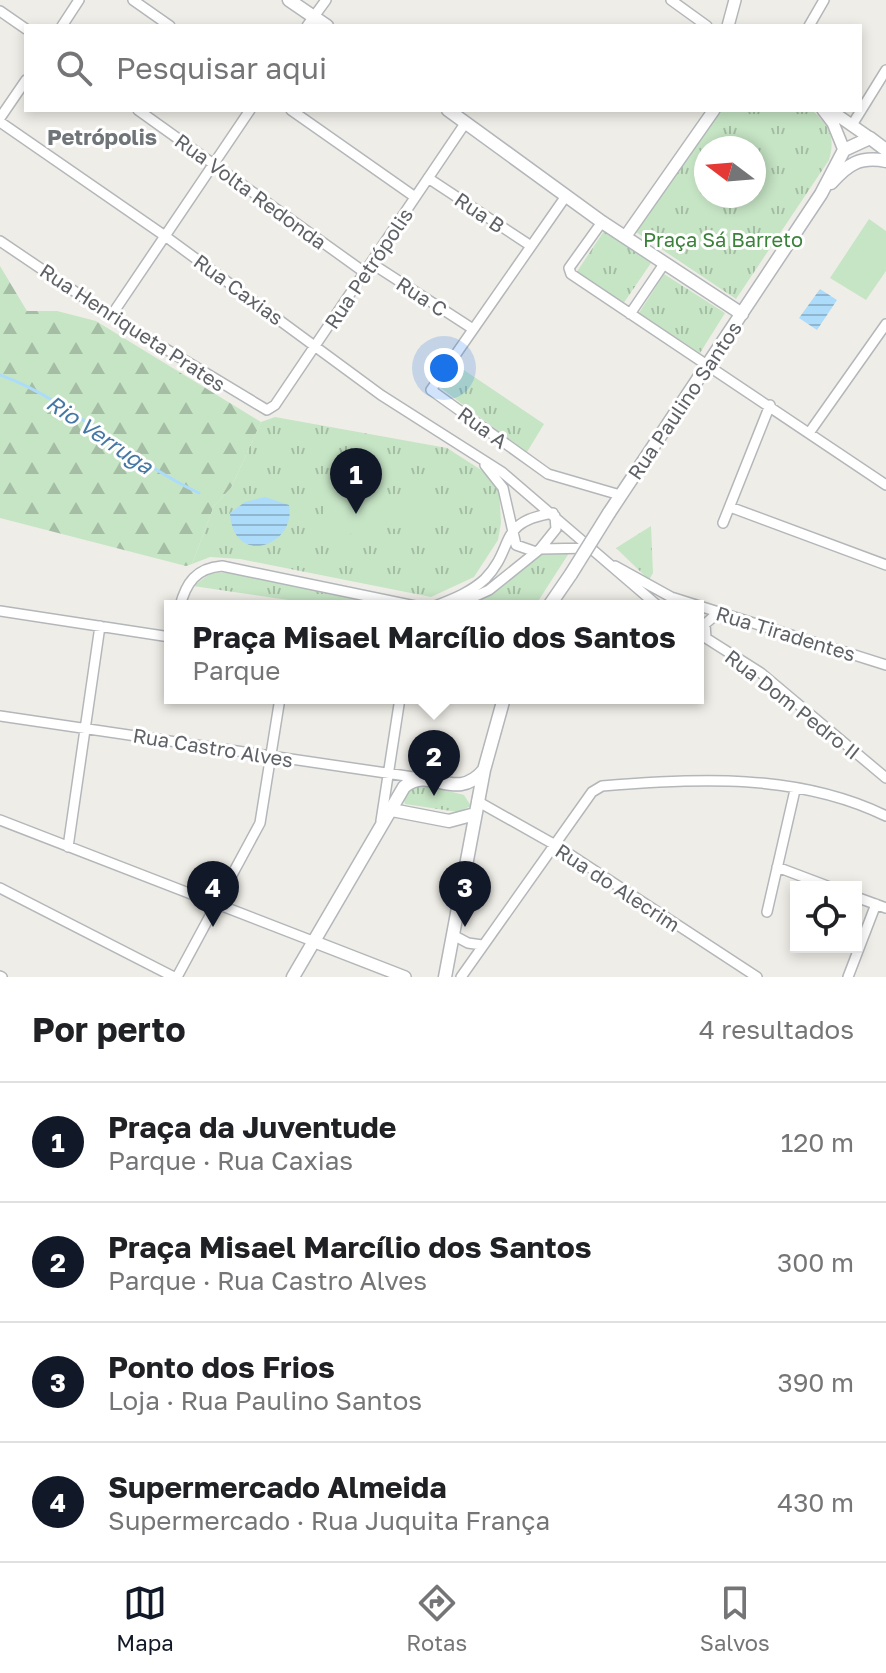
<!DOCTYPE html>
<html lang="pt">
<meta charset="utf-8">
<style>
body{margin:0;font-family:"Golos Text",sans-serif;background:#f6f6f6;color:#202124}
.controls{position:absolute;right:24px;bottom:24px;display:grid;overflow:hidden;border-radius:0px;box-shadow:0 4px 12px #0003}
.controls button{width:72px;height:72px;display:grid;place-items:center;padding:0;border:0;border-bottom:2px solid #e0e0e0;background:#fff;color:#202124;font:40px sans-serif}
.compass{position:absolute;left:694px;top:136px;width:72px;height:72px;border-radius:50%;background:#fff;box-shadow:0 4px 12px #0003;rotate:286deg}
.you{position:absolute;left:444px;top:368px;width:28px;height:28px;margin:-20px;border:6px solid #fff;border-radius:50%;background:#1a73e8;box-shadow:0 0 0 12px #1a73e833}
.badge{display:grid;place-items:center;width:52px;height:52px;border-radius:50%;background:#111827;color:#fff;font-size:26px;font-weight:700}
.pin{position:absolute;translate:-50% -66px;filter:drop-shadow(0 2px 4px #0008)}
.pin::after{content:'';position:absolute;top:42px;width:28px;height:24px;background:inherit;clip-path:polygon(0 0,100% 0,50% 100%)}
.popup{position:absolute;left:164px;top:600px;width:540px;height:104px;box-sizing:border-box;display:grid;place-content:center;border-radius:0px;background:#fff;filter:drop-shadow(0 2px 6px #0005);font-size:26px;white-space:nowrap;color:#757577}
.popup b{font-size:30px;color:#202124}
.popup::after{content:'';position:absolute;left:50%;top:100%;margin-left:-16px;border:16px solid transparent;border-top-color:#fff}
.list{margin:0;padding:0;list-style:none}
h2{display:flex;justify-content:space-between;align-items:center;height:104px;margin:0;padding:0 32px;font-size:34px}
h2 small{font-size:26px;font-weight:400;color:#757577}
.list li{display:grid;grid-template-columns:52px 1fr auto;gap:24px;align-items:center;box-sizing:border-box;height:120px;padding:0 32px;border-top:2px solid #e0e0e0}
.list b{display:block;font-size:30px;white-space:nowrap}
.list p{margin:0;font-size:26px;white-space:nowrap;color:#757577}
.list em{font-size:26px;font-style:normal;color:#757577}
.icon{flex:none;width:44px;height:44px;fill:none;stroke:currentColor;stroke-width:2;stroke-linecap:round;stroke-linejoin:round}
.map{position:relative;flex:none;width:886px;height:977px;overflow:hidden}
.search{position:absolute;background:#fff;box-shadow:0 4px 12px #0003;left:24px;right:24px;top:24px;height:88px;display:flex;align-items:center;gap:20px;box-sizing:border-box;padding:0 28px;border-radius:0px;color:#757577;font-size:30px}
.sheet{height:584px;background:#fff}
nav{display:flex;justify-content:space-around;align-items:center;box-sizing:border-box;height:112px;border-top:2px solid #e0e0e0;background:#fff;font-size:22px;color:#757577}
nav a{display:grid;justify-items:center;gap:4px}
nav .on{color:#111827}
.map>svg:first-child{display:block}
.forest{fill:url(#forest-firs)}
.park{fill:url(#park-tufts);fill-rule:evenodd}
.pitch{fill:#c6e5c5}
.water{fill:url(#water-rules)}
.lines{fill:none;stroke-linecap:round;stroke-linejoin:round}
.stream{stroke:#acdcfa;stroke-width:3}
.minor-casing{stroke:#b4b7ba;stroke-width:12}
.tertiary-casing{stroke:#b4b7ba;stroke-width:14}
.secondary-casing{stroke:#b3b6ba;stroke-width:15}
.minor{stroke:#fff;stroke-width:9}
.tertiary{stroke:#fff;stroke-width:11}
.secondary{stroke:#fff;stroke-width:12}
.secondary-bridge-casing{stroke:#b3b6ba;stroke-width:15;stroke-linecap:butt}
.secondary-bridge{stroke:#fff;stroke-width:12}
.labels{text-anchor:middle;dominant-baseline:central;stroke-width:6;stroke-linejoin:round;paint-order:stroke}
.street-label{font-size:20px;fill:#5e6266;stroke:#fff}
.park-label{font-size:20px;fill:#3a823a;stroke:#fff}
.neighbourhood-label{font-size:22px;font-weight:bold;fill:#6f7478;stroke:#fff}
.water-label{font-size:22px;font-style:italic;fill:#4578a4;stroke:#fff}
</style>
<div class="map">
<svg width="886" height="977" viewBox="0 0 886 977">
<defs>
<pattern id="forest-firs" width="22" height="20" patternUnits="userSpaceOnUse" patternTransform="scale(2)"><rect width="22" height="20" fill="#c6e5c5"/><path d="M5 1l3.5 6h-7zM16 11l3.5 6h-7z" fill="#a4bda4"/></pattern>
<pattern id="park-tufts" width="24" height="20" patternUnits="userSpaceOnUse" patternTransform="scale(2)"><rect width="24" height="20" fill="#c6e5c5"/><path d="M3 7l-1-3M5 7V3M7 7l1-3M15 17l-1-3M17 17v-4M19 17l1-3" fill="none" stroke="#a4bda4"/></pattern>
<pattern id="water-rules" width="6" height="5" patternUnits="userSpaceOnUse" patternTransform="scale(2)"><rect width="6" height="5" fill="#acdcfa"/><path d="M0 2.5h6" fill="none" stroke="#8fb6ce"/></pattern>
</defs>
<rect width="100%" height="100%" fill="#efede7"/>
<path class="forest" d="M0,266L27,311H57L96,321L261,422L231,488L214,506L192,564L186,566L0,518Z"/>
<path class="park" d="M721,110H812C829,126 836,136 829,160L736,299L636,232ZM706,148H754V196H706Z
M604,231L651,263L623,304L576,273Z
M664,274L725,313L700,353L639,313Z
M452,362L544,424L527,452L438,386Z
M275,417L447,448L489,475L499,489L501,523L498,540L474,577L431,597L240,559L210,557L192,564L214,506L231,488L261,422Z
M651,526L653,573L649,580L616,548Z
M547,550H571L535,606H461C495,594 516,567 547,550Z
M213,572L241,574L390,606H330L193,586Z
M417,783L464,795L471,806L458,812L405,804L402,794Z"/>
<path class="pitch" d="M869,219L886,231V271L866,300L830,278Z
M440,494L443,523L392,529L389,501Z
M376,499L380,530L327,537L323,506Z"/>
<path class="water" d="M820,289L837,300L817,330L799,318Z
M265,497L289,505C297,546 233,568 230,513L245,502Z"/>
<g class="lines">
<path class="stream" d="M0,375C74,402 129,461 199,493"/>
<g class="minor-casing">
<path id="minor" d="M133,0L170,26
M671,0L707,26
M0,11L26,29
M62,26L79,0
M307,26L326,0
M809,26L824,0
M138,110L364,272
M291,110L415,197
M0,118L26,80
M0,122L165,236L381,395L502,472L658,606
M852,125L886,70
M428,178L531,246
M566,196L431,390L548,474L620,495
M602,222L569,268L571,274L886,485
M0,241L111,316L267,410L275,405L466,122
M371,263L473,329
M630,314L664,264
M111,316L250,110
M809,433L886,324
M485,465L503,488L516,545L536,552
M730,507L886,565
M723,523L770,405
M540,549L556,529L555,516
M615,566L671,597L886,665
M180,606C186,583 196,568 222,566L415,606
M435,606C453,599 471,592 485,579C516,547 496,522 553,513
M454,606L489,590L540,549L592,548
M0,611L170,637
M698,633L761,673L886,778
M706,638L705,624L719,612
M0,716L420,778
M477,801L557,846L757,977
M0,820L315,942
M381,821L400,698
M68,847L100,626
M777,867L830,887
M0,888L174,977
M856,897L886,908
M767,912L795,790
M453,935L468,943L482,945
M0,976L2,977
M177,977L260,823L280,698
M461,977L592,792L602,786C696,778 798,773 886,816
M848,977L876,904"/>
</g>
<g class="tertiary-casing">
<path id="tertiary" d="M728,26L735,0
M823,110L833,123L844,150
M830,110L870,138
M625,237L714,110
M315,942L405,977"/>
</g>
<g class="secondary-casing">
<path id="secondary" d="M289,0L327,26
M448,110L602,222L742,314
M831,183C848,164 860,156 886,161
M609,513L821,194L844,150L870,138L886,150
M549,606L571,574
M392,810L449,821L475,814
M293,977L404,787C430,764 455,804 484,770
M445,977L484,770L504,698"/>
</g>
<use href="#minor" class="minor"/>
<use href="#tertiary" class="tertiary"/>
<use href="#secondary" class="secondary"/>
<g class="secondary-bridge-casing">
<path id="secondary-bridge" d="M571,574L609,513"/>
</g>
<use href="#secondary-bridge" class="secondary-bridge"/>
</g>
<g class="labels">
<g class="street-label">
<text transform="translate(251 191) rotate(36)">Rua Volta Redonda</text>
<text transform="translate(480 212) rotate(34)">Rua B</text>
<text transform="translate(368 268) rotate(-56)">Rua Petrópolis</text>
<text transform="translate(239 289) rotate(36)">Rua Caxias</text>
<text transform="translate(422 296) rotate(33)">Rua C</text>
<text transform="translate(133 327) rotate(33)">Rua Henriqueta Prates</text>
<text transform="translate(684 400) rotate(-56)">Rua Paulino Santos</text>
<text transform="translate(483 427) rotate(36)">Rua A</text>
<text transform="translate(786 633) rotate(17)">Rua Tiradentes</text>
<text transform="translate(793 704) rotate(38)">Rua Dom Pedro II</text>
<text transform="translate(213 747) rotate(9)">Rua Castro Alves</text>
<text transform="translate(618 887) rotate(33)">Rua do Alecrim</text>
</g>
<g class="park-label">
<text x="723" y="239">Praça Sá Barreto</text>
</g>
<g class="neighbourhood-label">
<text x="102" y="136">Petrópolis</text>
</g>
<g class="water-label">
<text transform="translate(100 434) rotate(34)">Rio Verruga</text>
</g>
</g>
</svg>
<div class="controls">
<button><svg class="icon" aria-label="locate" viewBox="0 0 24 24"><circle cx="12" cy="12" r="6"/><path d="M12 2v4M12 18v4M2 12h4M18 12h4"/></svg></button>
</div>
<svg class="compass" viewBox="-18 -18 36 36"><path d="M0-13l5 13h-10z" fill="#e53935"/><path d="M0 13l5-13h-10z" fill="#757577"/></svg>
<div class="you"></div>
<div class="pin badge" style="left:356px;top:514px">1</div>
<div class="pin badge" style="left:434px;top:796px">2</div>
<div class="popup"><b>Praça Misael Marcílio dos Santos</b>Parque</div>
<div class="pin badge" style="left:465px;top:927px">3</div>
<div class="pin badge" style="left:213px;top:927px">4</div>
<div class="search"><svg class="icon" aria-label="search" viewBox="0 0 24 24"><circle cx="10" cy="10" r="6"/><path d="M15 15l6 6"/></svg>Pesquisar aqui</div>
</div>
<section class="sheet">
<h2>Por perto<small>4 resultados</small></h2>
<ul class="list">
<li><span class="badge">1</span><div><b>Praça da Juventude</b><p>Parque · Rua Caxias</p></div><em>120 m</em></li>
<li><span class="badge">2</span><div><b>Praça Misael Marcílio dos Santos</b><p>Parque · Rua Castro Alves</p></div><em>300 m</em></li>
<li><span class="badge">3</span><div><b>Ponto dos Frios</b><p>Loja · Rua Paulino Santos</p></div><em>390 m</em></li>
<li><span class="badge">4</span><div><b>Supermercado Almeida</b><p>Supermercado · Rua Juquita França</p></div><em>430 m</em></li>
</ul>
</section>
<nav>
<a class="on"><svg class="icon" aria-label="map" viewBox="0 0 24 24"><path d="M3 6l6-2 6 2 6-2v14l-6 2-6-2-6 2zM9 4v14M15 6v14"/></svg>Mapa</a>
<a><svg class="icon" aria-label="directions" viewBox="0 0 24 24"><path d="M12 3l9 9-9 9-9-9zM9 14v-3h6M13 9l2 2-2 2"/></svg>Rotas</a>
<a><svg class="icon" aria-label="saved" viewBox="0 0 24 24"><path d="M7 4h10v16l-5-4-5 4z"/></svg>Salvos</a>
</nav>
